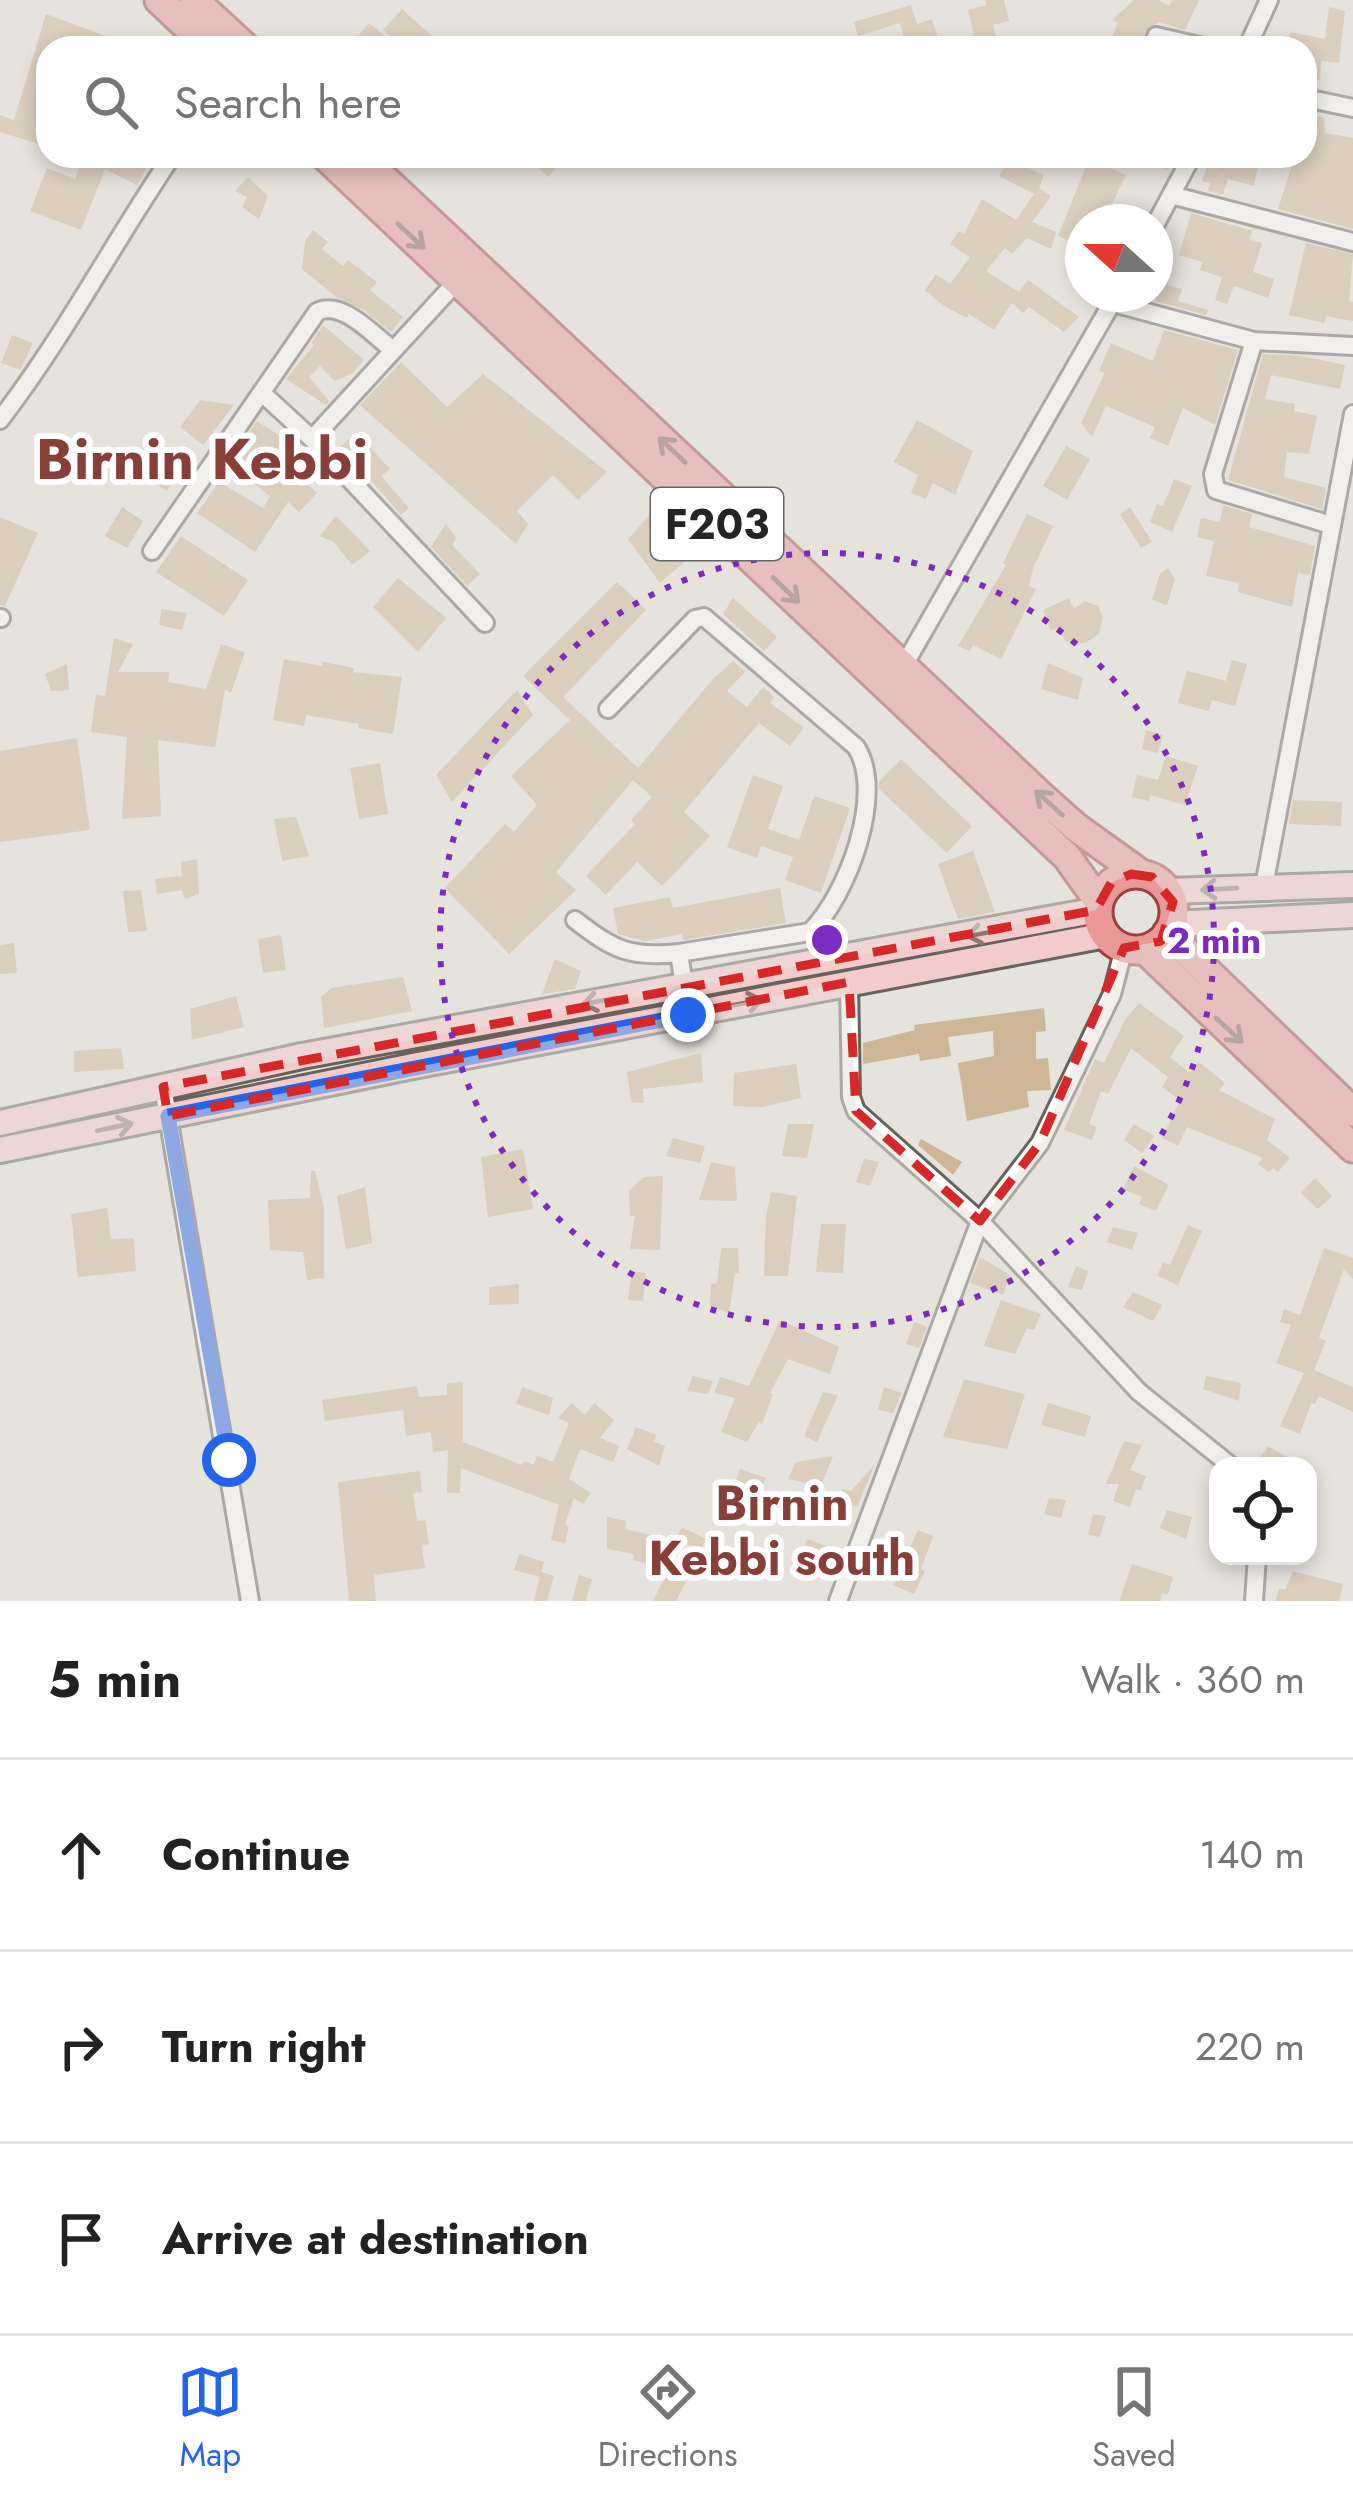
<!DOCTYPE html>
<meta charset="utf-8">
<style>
body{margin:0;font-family:Jost,sans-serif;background:#f6f6f6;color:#222}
.controls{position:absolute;right:36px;bottom:36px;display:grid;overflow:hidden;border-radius:24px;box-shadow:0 6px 18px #0003}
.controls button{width:108px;height:108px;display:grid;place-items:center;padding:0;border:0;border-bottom:3px solid #e0e0e0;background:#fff;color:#222;font:60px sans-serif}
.compass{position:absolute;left:1065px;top:204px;width:108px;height:108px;border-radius:50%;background:#fff;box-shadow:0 6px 18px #0003;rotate:291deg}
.stop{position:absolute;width:36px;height:36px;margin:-27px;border:9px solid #2563eb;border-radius:50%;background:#fff}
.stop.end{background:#2563eb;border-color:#fff;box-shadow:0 3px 12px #0008}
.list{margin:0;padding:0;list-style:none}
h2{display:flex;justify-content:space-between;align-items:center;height:156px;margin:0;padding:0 48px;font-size:51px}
h2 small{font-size:39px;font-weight:400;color:#767676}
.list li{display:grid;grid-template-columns:78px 1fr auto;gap:36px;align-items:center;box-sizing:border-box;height:192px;padding:0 48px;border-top:3px solid #e0e0e0}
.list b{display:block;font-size:45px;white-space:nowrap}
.list em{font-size:39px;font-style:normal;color:#767676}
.icon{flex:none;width:66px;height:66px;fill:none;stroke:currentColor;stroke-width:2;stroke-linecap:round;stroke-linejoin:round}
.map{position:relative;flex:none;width:1353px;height:1601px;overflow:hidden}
.search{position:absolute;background:#fff;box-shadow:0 6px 18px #0003;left:36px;right:36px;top:36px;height:132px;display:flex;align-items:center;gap:30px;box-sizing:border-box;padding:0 42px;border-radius:36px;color:#767676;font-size:45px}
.sheet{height:732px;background:#fff}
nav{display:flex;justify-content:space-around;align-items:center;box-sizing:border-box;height:168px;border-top:3px solid #e0e0e0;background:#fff;font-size:33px;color:#767676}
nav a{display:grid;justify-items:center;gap:6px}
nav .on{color:#2563eb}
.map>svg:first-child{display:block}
.building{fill:#ceb797}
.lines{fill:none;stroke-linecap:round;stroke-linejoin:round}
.street-casing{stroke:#66635d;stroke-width:22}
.secondary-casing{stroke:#66635d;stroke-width:30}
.primary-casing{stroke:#9b4241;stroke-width:33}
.street{stroke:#fff;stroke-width:16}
.secondary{stroke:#f4cbcb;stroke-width:24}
.primary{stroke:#e99797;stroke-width:27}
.oneway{stroke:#7e5857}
.oneway2{stroke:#8d7876}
.route{stroke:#2563eb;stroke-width:15}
.marked{fill:none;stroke:#d62828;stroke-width:9;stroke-dasharray:24 15;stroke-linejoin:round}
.ring{fill:none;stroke:#7b2cbf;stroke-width:6;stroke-dasharray:6 12}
.labels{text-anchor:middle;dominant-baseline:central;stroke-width:12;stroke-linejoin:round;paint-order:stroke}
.shield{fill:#fff;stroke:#676664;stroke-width:3}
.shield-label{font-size:42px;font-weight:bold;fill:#262422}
.neighbourhood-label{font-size:48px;font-weight:bold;fill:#873f37;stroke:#fff}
.district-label{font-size:57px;font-weight:bold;fill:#873f37;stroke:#fff}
.centre{fill:#7b2cbf;stroke:#fff;stroke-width:6}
.ring-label{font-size:36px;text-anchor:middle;font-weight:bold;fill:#7b2cbf;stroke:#fff;stroke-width:12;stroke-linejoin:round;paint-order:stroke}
</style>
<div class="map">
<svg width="1353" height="1601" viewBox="0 0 1353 1601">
<rect width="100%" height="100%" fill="#e6e2dc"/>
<path class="building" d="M985,0H1004L1009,21L993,25L999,48H977L968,10L987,5Z
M1134,0H1158L1169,6L1172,0H1199L1185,30L1159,22L1144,32L1146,48H1107L1118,23L1112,20Z
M911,5L917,24L932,19L941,48H927L924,39L906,44L900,23L858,36L854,22Z
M1329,7L1345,11L1339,63L1321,61L1320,80L1305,77V48H1287L1290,32L1325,39Z
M402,9L445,48H403L383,30Z
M46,14L130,45L48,48V126L42,145L0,132V115L14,120Z
M369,23L386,37L377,48H348Z
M1305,113L1324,118L1325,133L1353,138V229L1278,209L1295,156H1305Z
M77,156H153L137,185L105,169L81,230L30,211L47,168L75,179L83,159Z
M526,156H567L548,177Z
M1090,156H1112L1106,166L1126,175L1109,210L1138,221L1083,222V247L1058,236Z
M1132,156H1171L1167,170Z
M1223,156L1259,159L1254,186L1228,179L1223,195L1208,191L1210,183L1202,181L1207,166L1218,169Z
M1009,160L1044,175L1039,188L1051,196L1032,222L1056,232L1051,249L1027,238L1012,254L1005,248L986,271L1019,292L1028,280L1079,317L1064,332L1029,307L1023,313L1012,303L994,330L969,314L967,318L944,306L925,290L936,274L950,284L970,257L950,244L959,231L964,234L982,199L1016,220L1034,194L999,176Z
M248,177L268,196L259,219L242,207L247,197L235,191Z
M1191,213L1252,231L1249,239L1262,243L1253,272L1274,279L1268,298L1234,286L1227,304L1215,300L1222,277L1200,270L1202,262L1179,255Z
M313,230L328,242L322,249L343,266L348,260L377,282L370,290L403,317L391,332L364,310L336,297L302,269L305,241Z
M1306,243L1353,254L1349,301L1353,302V321L1326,316L1324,323L1289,315Z
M1155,275L1169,279L1167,285L1182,289L1178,301L1208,310L1206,315L1155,301Z
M323,325L364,360L353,373L335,381L320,366L309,377L329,401L326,405L286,379L314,345L311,343Z
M1164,330L1238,350L1215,425L1183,408L1168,446L1150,438L1155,427L1106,406L1092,437L1081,423L1105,373L1099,371L1111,343L1153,361Z
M12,335L33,343L20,370L1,363Z
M1263,354L1302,356L1345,365L1340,389L1271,375L1265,399L1295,404L1294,411L1317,416L1309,454L1287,452L1284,477L1326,488L1322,509L1228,480Z
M401,362L447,407L483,374L607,472L578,500L553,475L517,511L528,524L516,544L360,405Z
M200,400L234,405L203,445L180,427Z
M917,420L973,451L955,495L933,483L926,499L911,493L918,475L894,462Z
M257,421L285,439L272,460L298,484L303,479L317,493L299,512L288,502L255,552L197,513L219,482L263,508L270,496L228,464Z
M356,433L390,469L381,476L409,508L401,515L341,446Z
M1066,446L1090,459L1067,500L1043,486Z
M160,448L185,462L167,491L142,475Z
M1174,479L1192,486L1172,532L1150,522L1157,504L1163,506Z
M1223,505L1252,514L1249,527L1315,546L1310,575L1298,573L1292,607L1238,592L1239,583L1206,576L1214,541L1197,537L1201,518L1220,522Z
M122,507L143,521L127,548L105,536Z
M657,507L696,552L660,583L628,539Z
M1130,507L1152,542L1141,548L1120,514Z
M1027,514L1053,526L1033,568L1029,586L1036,589L1001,659L973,645L970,651L958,646L1006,565L1003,563Z
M336,516L370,551L352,565L334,542L320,536Z
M0,517L38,533L5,606L0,605Z
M446,523L456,538L452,545L480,574L467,586L431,547Z
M181,536L248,580L224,616L156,572Z
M1168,568L1175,579L1167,605L1152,600L1160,574Z
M398,578L446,618L418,652L373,607Z
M617,582L646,610L563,697L638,768L713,679L733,661L745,672L727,691L747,707L763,687L774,697L770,703L804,728L790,746L759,723L684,812L710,836L662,886L637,862L606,895L586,876L635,824L631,820L652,797L633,780L556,872L576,890L509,954L445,888L505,824L514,832L537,805L511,776L570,720L523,676Z
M733,598L777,637L764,651L723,614Z
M1069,598L1074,609L1085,601L1098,606L1103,618L1099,634L1087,642L1075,644L1066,641L1057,628L1051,631L1043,610Z
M162,609L187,613L182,630L159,625Z
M114,638L133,644L118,672H169L168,682L206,689L221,644L245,652L231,693L225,690L215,747L158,740L161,816L122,819L127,737L91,732L96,695L105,696Z
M284,659L322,666L323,662L354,668L353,672L402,677L393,734L358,728L359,724L306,715L304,726L273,720Z
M1232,660L1247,664L1235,706L1212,700L1209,711L1178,703L1187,671L1226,681Z
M1048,663L1083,678L1078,700L1041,689Z
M67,664L69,690L51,691L45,674Z
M517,690L533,715L452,802L436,775Z
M1146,730L1163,735L1158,753L1142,749Z
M77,738L90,830L0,842V751Z
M1166,756L1198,766L1185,805L1150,795L1149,801L1132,797L1137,775L1158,780Z
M901,759L972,826L947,853L879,789V782Z
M380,763L388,814L359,819L350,768Z
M753,775L783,786L768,829L799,840L814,796L850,808L821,893L785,880L793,857L761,846L757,858L727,847Z
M1293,800L1342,802L1341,826L1289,824Z
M296,817L309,856L282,861L274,819Z
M973,851L995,912L958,919L938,864Z
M197,859L199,894L185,899L182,890L157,894L155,879L182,876L181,862Z
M780,888L786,923L683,940L682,934L645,941L618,934L613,908L670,897L673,908Z
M141,890L147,931L128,932L123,891Z
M281,935L286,970L263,973L258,939Z
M14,943L17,973L0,974V945Z
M555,959L581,971L575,989L542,994Z
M403,977L412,1011L324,1028L321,997L331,988Z
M236,996L244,1027L192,1040L190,1009Z
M1139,1003L1184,1036L1170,1057L1190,1073L1199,1062L1225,1083L1219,1090L1275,1119L1267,1140L1290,1158L1278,1172L1273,1168L1269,1172L1258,1164L1263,1158L1187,1127L1178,1146L1162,1138L1180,1100L1162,1087L1168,1077L1131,1048L1108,1094L1101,1091L1089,1124L1097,1127L1092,1140L1064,1130L1095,1059L1104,1063L1125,1020Z
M1044,1008L1046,1031L1036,1032V1059L1048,1058L1051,1090L1027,1091L1029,1107L967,1121L958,1063L994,1056L993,1031L948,1037L951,1056L920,1061L919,1054L863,1064V1043L915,1030L914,1025Z
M121,1048L124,1069L74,1072V1051Z
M701,1053L703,1082L643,1089L644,1103L631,1102L627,1072Z
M796,1064L801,1098L763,1107L733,1106L734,1073Z
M788,1124H814L807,1158L782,1156Z
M1134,1124L1154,1136L1142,1153L1124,1140Z
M673,1138L705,1146L700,1163L666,1156Z
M921,1139L962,1162L953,1175L918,1145Z
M523,1149L533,1209L488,1217L481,1157Z
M864,1159L879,1162L870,1186L856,1182Z
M711,1162L735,1167L737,1201L699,1200Z
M1134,1166L1169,1185L1156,1211L1139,1204L1142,1197L1123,1189Z
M311,1171H315L324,1207V1278L307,1280L303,1252L270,1250L268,1200L310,1198Z
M663,1176L660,1250L630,1249L635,1216H630L629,1191L644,1177Z
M1315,1178L1332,1196L1318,1209L1301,1193Z
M365,1187L372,1243L346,1249L337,1196Z
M771,1192L797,1196L788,1276H764L766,1217Z
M107,1208L111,1239L134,1238L136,1271L78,1277L71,1214Z
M821,1224H846L843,1273L816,1272Z
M1188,1225L1202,1231L1178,1285L1157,1276L1163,1262L1170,1265Z
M1113,1227L1138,1233L1132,1250L1107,1242Z
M721,1248H738L739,1273H735L729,1313L710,1306L711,1284L717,1283Z
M1324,1248L1353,1258V1279L1344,1269L1319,1338L1326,1341L1314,1370L1353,1387V1412L1319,1396L1315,1404L1311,1403L1300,1434L1280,1426L1304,1373L1276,1363L1291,1325L1280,1322L1284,1309L1300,1315Z
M980,1257L1010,1275L1003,1295L970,1283Z
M1076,1266L1088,1271L1082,1290L1068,1287Z
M632,1271L646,1273L643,1301L628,1300Z
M519,1284V1304L489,1305V1287Z
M1133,1292L1162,1305L1153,1321L1123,1307Z
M1001,1300L1041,1314L1034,1330L1027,1328L1015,1354L984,1346Z
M780,1320L839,1347L830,1374L788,1359L770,1393L773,1394L762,1424L759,1422L747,1442L721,1432L735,1398L714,1393L720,1377L749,1386Z
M914,1322L927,1327L919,1348L906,1344Z
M693,1376L713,1381L708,1394L687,1391Z
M1206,1376L1241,1383L1239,1401L1203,1389Z
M964,1379L1025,1394L1007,1449L943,1437Z
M463,1382V1442L522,1465L524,1461L534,1465L537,1456L553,1462L569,1423L558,1418L572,1403L585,1415L594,1403L614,1420L600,1438L619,1446L613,1462L580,1449L569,1479L591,1493L583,1504L574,1498L565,1524L569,1527L565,1543L551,1540L559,1505L461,1468L460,1493H447L448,1450L433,1452L431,1432L406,1436L403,1410L325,1421L322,1400L417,1386L419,1397L447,1395V1383Z
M522,1387L553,1398L549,1415L516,1404Z
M884,1387L902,1393L893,1413L878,1410Z
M823,1392L838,1395L817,1442L804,1436Z
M1048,1403L1091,1416L1085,1437L1041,1425Z
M636,1427L656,1435L654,1442L665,1446L659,1466L627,1449Z
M1124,1441L1142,1445L1130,1470L1146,1476L1141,1490L1136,1489L1130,1507L1113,1501L1119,1484H1106Z
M1268,1446L1278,1452L1303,1466H1273L1260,1458Z
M833,1456L821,1486L788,1479L796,1462Z
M875,1464L857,1507L836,1500L843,1489L851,1491Z
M740,1469L766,1478L746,1522L725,1515Z
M420,1471L422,1492L413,1493L417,1521L425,1520L429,1544L422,1545L425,1568L374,1575L376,1601H349L338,1482Z
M1049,1498L1066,1500L1061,1518L1044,1514Z
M1167,1510L1192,1517L1186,1539L1160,1528Z
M1093,1514L1106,1516L1100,1537L1088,1535Z
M607,1517L626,1521L625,1529L663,1538L656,1566L633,1560L634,1554L607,1549Z
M682,1527L706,1539L701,1549L675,1540Z
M918,1530L933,1536L921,1569L925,1571L914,1594L893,1585Z
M807,1539L826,1546L821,1561L800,1556Z
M519,1554L544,1562L540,1577L514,1570Z
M1132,1564L1173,1577L1168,1594L1162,1593L1161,1601H1119Z
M1293,1571L1343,1584L1339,1601H1275L1279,1589H1286Z
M541,1572L554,1576L547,1601H534Z
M667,1573L686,1582L676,1601H653Z
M579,1575L592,1579L586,1601H572Z"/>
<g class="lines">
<g class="street-casing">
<path id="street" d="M1156,36L1208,48
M1247,48L1269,0
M1305,98L1353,108
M1171,195L1353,242
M1155,225L1192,156
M458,280L312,439L485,623
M1113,303L1254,341L1353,346
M1254,341L1213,474L1216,490L1331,525
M262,393L312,439
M0,420C64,337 113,243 172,156
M152,551L317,312C342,299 373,335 393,350
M0,618H1
M903,667L1117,294
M608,709L695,619L704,617L856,747C886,793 847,896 810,932L679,953L684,985
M1264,886L1353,414
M575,920C614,950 629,958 679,953
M849,982L851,1097L856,1111L980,1221L1139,1392L1231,1466
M163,1087L250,1601
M838,1601L980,1221L1040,1143L1112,994L1124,948
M1254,1601L1257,1556"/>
</g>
<g class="secondary-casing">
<path id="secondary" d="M1168,891L1353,885
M1172,924L1353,915
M0,1123L302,1056L1098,910
M0,1150L413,1066L1106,935"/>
</g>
<g class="primary-casing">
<path id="primary" d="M159,0L210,48
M194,0L246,48
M325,156L1067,857L1099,902
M360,156L1041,796L1077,828L1141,874
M1098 912a38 38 0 1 1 76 0a38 38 0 1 1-76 0Z
M1167,933L1353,1112
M1144,949L1353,1148"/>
</g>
<use href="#street" class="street"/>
<use href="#secondary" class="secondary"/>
<use href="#primary" class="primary"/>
</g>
<defs><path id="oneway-shaft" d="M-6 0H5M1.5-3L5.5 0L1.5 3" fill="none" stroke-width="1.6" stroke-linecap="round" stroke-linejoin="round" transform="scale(3)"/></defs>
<g class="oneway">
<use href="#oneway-shaft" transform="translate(411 236) rotate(43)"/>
<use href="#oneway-shaft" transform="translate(672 450) rotate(-137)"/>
<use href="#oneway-shaft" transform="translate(786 590) rotate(44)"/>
<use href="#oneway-shaft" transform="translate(1049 803) rotate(-138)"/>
<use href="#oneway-shaft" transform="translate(1229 1030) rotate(43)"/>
</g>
<g class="oneway2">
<use href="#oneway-shaft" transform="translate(1219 889) rotate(177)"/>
<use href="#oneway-shaft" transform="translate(984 933) rotate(170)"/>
<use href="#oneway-shaft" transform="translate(600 1001) rotate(169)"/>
<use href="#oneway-shaft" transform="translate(745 1003) rotate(-11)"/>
<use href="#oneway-shaft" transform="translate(115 1127) rotate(-12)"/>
</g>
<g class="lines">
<path class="route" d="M229,1460L168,1116L688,1015"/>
</g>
<path d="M0 0H1353V1601H0ZM1131,874L1152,877L1173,902L1161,941L1124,948L1040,1143L980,1221L856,1111L849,982L168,1116L163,1087L1096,910L1111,883Z" fill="#e6e2dc" fill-opacity=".55" fill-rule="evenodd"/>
<path class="marked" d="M1131,874L1152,877L1173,902L1161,941L1124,948L1040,1143L980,1221L856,1111L849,982L168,1116L163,1087L1096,910L1111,883Z"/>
<circle class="ring" cx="827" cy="940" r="387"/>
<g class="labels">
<rect class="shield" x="651" y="488" width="132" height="72" rx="9"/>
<g class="shield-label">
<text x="717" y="524">F203</text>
</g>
<g class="neighbourhood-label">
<text x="782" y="1503">Birnin<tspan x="782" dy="55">Kebbi south</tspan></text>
</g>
<g class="district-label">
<text x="202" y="459">Birnin Kebbi</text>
</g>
</g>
<circle cx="827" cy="940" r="18" class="centre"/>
<g class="ring-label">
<text x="1214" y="953">2 min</text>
</g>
</svg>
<div class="controls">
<button><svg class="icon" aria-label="locate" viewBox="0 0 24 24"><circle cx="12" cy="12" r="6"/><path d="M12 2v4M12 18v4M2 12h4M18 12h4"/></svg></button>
</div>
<svg class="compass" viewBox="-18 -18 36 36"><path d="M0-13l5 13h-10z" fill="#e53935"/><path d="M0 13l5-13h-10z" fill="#767676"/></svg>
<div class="stop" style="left:229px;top:1460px"></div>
<div class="stop end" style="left:688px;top:1015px"></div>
<div class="search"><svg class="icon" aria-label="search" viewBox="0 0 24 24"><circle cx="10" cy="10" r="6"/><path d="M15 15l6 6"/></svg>Search here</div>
</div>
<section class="sheet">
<h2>5 min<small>Walk · 360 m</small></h2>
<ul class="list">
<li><svg class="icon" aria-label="ahead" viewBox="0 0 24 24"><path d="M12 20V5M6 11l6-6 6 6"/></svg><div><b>Continue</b></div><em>140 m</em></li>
<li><svg class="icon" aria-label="right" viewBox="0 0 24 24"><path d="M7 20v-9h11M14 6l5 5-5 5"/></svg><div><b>Turn right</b></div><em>220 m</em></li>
<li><svg class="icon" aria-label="arrive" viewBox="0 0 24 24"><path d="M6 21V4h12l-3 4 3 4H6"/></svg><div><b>Arrive at destination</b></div></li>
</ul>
</section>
<nav>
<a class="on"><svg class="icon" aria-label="map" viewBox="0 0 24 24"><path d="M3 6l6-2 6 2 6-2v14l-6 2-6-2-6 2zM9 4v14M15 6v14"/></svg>Map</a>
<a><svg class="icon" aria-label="directions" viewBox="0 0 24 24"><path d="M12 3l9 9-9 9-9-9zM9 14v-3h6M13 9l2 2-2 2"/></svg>Directions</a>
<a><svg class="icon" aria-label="saved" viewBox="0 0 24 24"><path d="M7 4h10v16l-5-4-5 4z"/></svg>Saved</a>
</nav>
